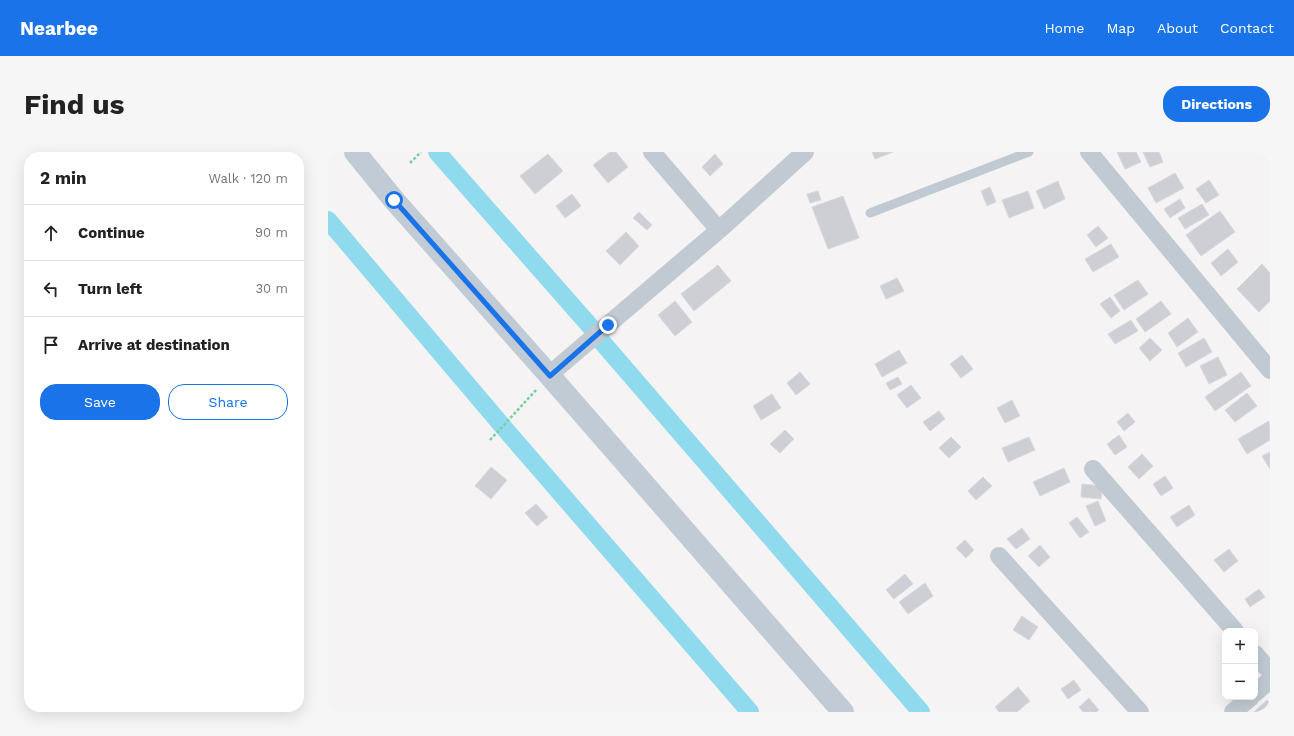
<!DOCTYPE html>
<meta charset="utf-8">
<style>
body{margin:0;font-family:"Work Sans",sans-serif;background:#f6f6f6;color:#222}
.controls{position:absolute;right:12px;bottom:12px;display:grid;overflow:hidden;border-radius:8px;box-shadow:0 4px 16px #0002}
.controls button{width:36px;height:36px;display:grid;place-items:center;padding:0;border:0;border-bottom:1px solid #e0e0e0;background:#fff;color:#222;font:20px sans-serif}
.stop{position:absolute;width:12px;height:12px;margin:-9px;border:3px solid #1a73e8;border-radius:50%;background:#fff}
.stop.end{background:#1a73e8;border-color:#fff;box-shadow:0 1px 4px #0008}
.list{margin:0;padding:0;list-style:none}
h2{display:flex;justify-content:space-between;align-items:center;height:52px;margin:0;padding:0 16px;font-size:17px}
h2 small{font-size:13px;font-weight:400;color:#767676}
.list li{display:grid;grid-template-columns:26px 1fr auto;gap:12px;align-items:center;box-sizing:border-box;height:56px;padding:0 16px;border-top:1px solid #e0e0e0}
.list b{display:block;font-size:15px;white-space:nowrap}
.list em{font-size:13px;font-style:normal;color:#767676}
.actions{display:flex;gap:8px;padding:12px 16px}
.actions a{flex:1;padding:9px 0;border:1px solid #1a73e8;border-radius:16px;text-align:center;font-size:14px;color:#1a73e8}
.actions .main{background:#1a73e8;color:#fff}
.icon{flex:none;width:22px;height:22px;fill:none;stroke:currentColor;stroke-width:2;stroke-linecap:round;stroke-linejoin:round}
.map{position:relative;flex:none;width:942px;height:560px;overflow:hidden;border-radius:16px}
header{display:flex;align-items:center;gap:24px;box-sizing:border-box;height:56px;padding:0 20px;background:#1a73e8;color:#fff}
header strong{font-size:19px}
nav{display:flex;gap:22px;margin-inline-start:auto;font-size:14px}
.intro{display:flex;align-items:center;justify-content:space-between;box-sizing:border-box;height:96px;padding:0 24px}
h1{margin:0;font-size:28px}
.button{padding:10px 18px;border-radius:16px;background:#1a73e8;color:#fff;font-size:14px;font-weight:700}
main{display:flex;gap:24px;padding:0 24px}
aside{flex:1;background:#fff;border-radius:16px;box-shadow:0 4px 16px #0002}
.map>svg:first-child{display:block}
.lines{fill:none;stroke-linecap:round;stroke-linejoin:round}
.canal{stroke:#90daee;stroke-width:18}
.building{fill:#cdcfd5;stroke:#d7d9de}
.path{stroke:#7ad0a6;stroke-width:2.5;stroke-dasharray:3 2;stroke-linecap:butt}
.lane{stroke:#c1cad2;stroke-width:9}
.street{stroke:#c1cad2;stroke-width:18}
.secondary{stroke:#c1cbd6;stroke-width:22}
.route{stroke:#1a73e8;stroke-width:5}
</style>
<header>
<strong>Nearbee</strong>
<nav><a>Home</a><a>Map</a><a>About</a><a>Contact</a></nav>
</header>
<div class="intro"><h1>Find us</h1><a class="button">Directions</a></div>
<main>
<aside>
<h2>2 min<small>Walk · 120 m</small></h2>
<ul class="list">
<li><svg class="icon" aria-label="ahead" viewBox="0 0 24 24"><path d="M12 20V5M6 11l6-6 6 6"/></svg><div><b>Continue</b></div><em>90 m</em></li>
<li><svg class="icon" aria-label="left" viewBox="0 0 24 24"><path d="M17 20v-9H6M10 6l-5 5 5 5"/></svg><div><b>Turn left</b></div><em>30 m</em></li>
<li><svg class="icon" aria-label="arrive" viewBox="0 0 24 24"><path d="M6 21V4h12l-3 4 3 4H6"/></svg><div><b>Arrive at destination</b></div></li>
</ul>
<div class="actions"><a class="main">Save</a><a>Share</a></div>
</aside>
<div class="map">
<svg width="942" height="560" viewBox="0 0 942 560">
<rect width="100%" height="100%" fill="#f5f3f3"/>
<g class="lines">
<path class="canal" d="M109,0L262,174
M0,68L177,277L422,560
M274,190L593,560"/>
</g>
<path class="building" d="M282,0H288L300,15L280,31L265,13Z
M544,0H565L547,7Z
M789,0H808L813,10L797,17Z
M815,0H831L835,10L822,15Z
M220,2L235,19L207,42L192,24Z
M387,2L395,12L382,24L374,15Z
M847,21L856,36L828,51L820,36Z
M881,28L891,43L878,51L868,37Z
M730,29L737,47L716,57L708,39Z
M662,35L668,50L659,54L653,39Z
M490,39L493,48L482,51L479,42Z
M700,39L706,56L681,66L674,48Z
M244,42L253,54L237,66L228,54Z
M515,44L531,86L500,97L484,55Z
M852,47L857,56L842,66L836,57Z
M874,52L881,63L857,77L850,66Z
M892,59L907,80L873,104L858,83Z
M311,60L324,73L319,78L305,66Z
M770,74L780,86L768,95L759,83Z
M298,80L311,94L292,113L278,99Z
M783,92L791,105L765,120L757,107Z
M900,97L910,110L893,124L883,111Z
M934,112L942,121V149L931,160L909,137Z
M390,113L403,129L366,159L353,142Z
M569,126L576,139L558,147L552,134Z
M810,128L820,142L796,158L786,143Z
M782,145L792,159L783,166L772,152Z
M347,149L364,170L347,184L330,163Z
M833,149L843,162L817,180L808,167Z
M860,166L870,180L849,195L840,181Z
M803,168L810,179L787,192L780,182Z
M822,186L834,198L822,209L811,196Z
M876,186L884,200L858,215L850,201Z
M571,198L579,211L554,225L547,212Z
M634,203L645,217L633,226L622,212Z
M890,205L899,223L881,232L872,214Z
M472,220L482,232L468,243L459,231Z
M913,220L923,234L887,259L877,245Z
M570,225L574,232L562,238L558,231Z
M583,233L593,246L579,256L569,243Z
M919,241L929,254L907,270L897,258Z
M444,242L453,256L433,268L425,254Z
M684,248L692,264L677,271L669,256Z
M611,259L617,267L602,279L595,270Z
M800,261L807,270L796,279L789,270Z
M941,269L942,288L919,302L910,287Z
M457,278L466,287L452,301L442,292Z
M791,283L799,295L787,303L779,292Z
M623,285L633,295L621,306L611,296Z
M701,285L707,298L680,310L674,296Z
M942,300V317L934,304Z
M814,302L825,314L811,327L800,315Z
M163,315L179,328L163,347L147,334Z
M736,316L742,330L712,344L705,330Z
M837,324L845,336L833,344L825,332Z
M655,325L664,334L648,348L640,339Z
M754,332L774,334L773,347L753,345Z
M770,349L778,369L767,374L758,354Z
M208,352L220,365L209,374L197,361Z
M861,353L867,363L849,375L842,365Z
M749,365L761,380L752,386L741,371Z
M694,376L702,387L688,397L679,387Z
M637,388L646,398L638,406L628,396Z
M712,393L722,405L711,415L700,404Z
M901,397L910,409L896,420L886,408Z
M577,422L585,432L566,447L558,438Z
M597,431L605,444L580,462L571,450Z
M931,437L937,445L922,455L917,447Z
M694,464L710,475L701,488L685,478Z
M746,528L753,538L740,547L733,537Z
M690,535L702,549L689,560H671L667,555Z
M761,546L771,558L768,560H755L751,555Z
M939,548L942,551V560H926Z"/>
<g class="lines">
<path class="path" d="M82,11L93,0
M162,288L209,237"/>
<path class="lane" d="M542,61L701,0"/>
<path class="street" d="M324,0L391,78
M761,0L942,218
M221,223L391,78L477,0
M765,317L907,479
M671,404L812,560
M927,502L942,519
M927,541L942,528
M905,560L923,545"/>
<path class="secondary" d="M27,0L66,48L221,223L515,560"/>
</g>
<g class="lines">
<path class="route" d="M66,48L222,224L280,173"/>
</g>
</svg>
<div class="controls">
<button>+</button>
<button>−</button>
</div>
<div class="stop" style="left:66px;top:48px"></div>
<div class="stop end" style="left:280px;top:173px"></div>
</div>
</main>
